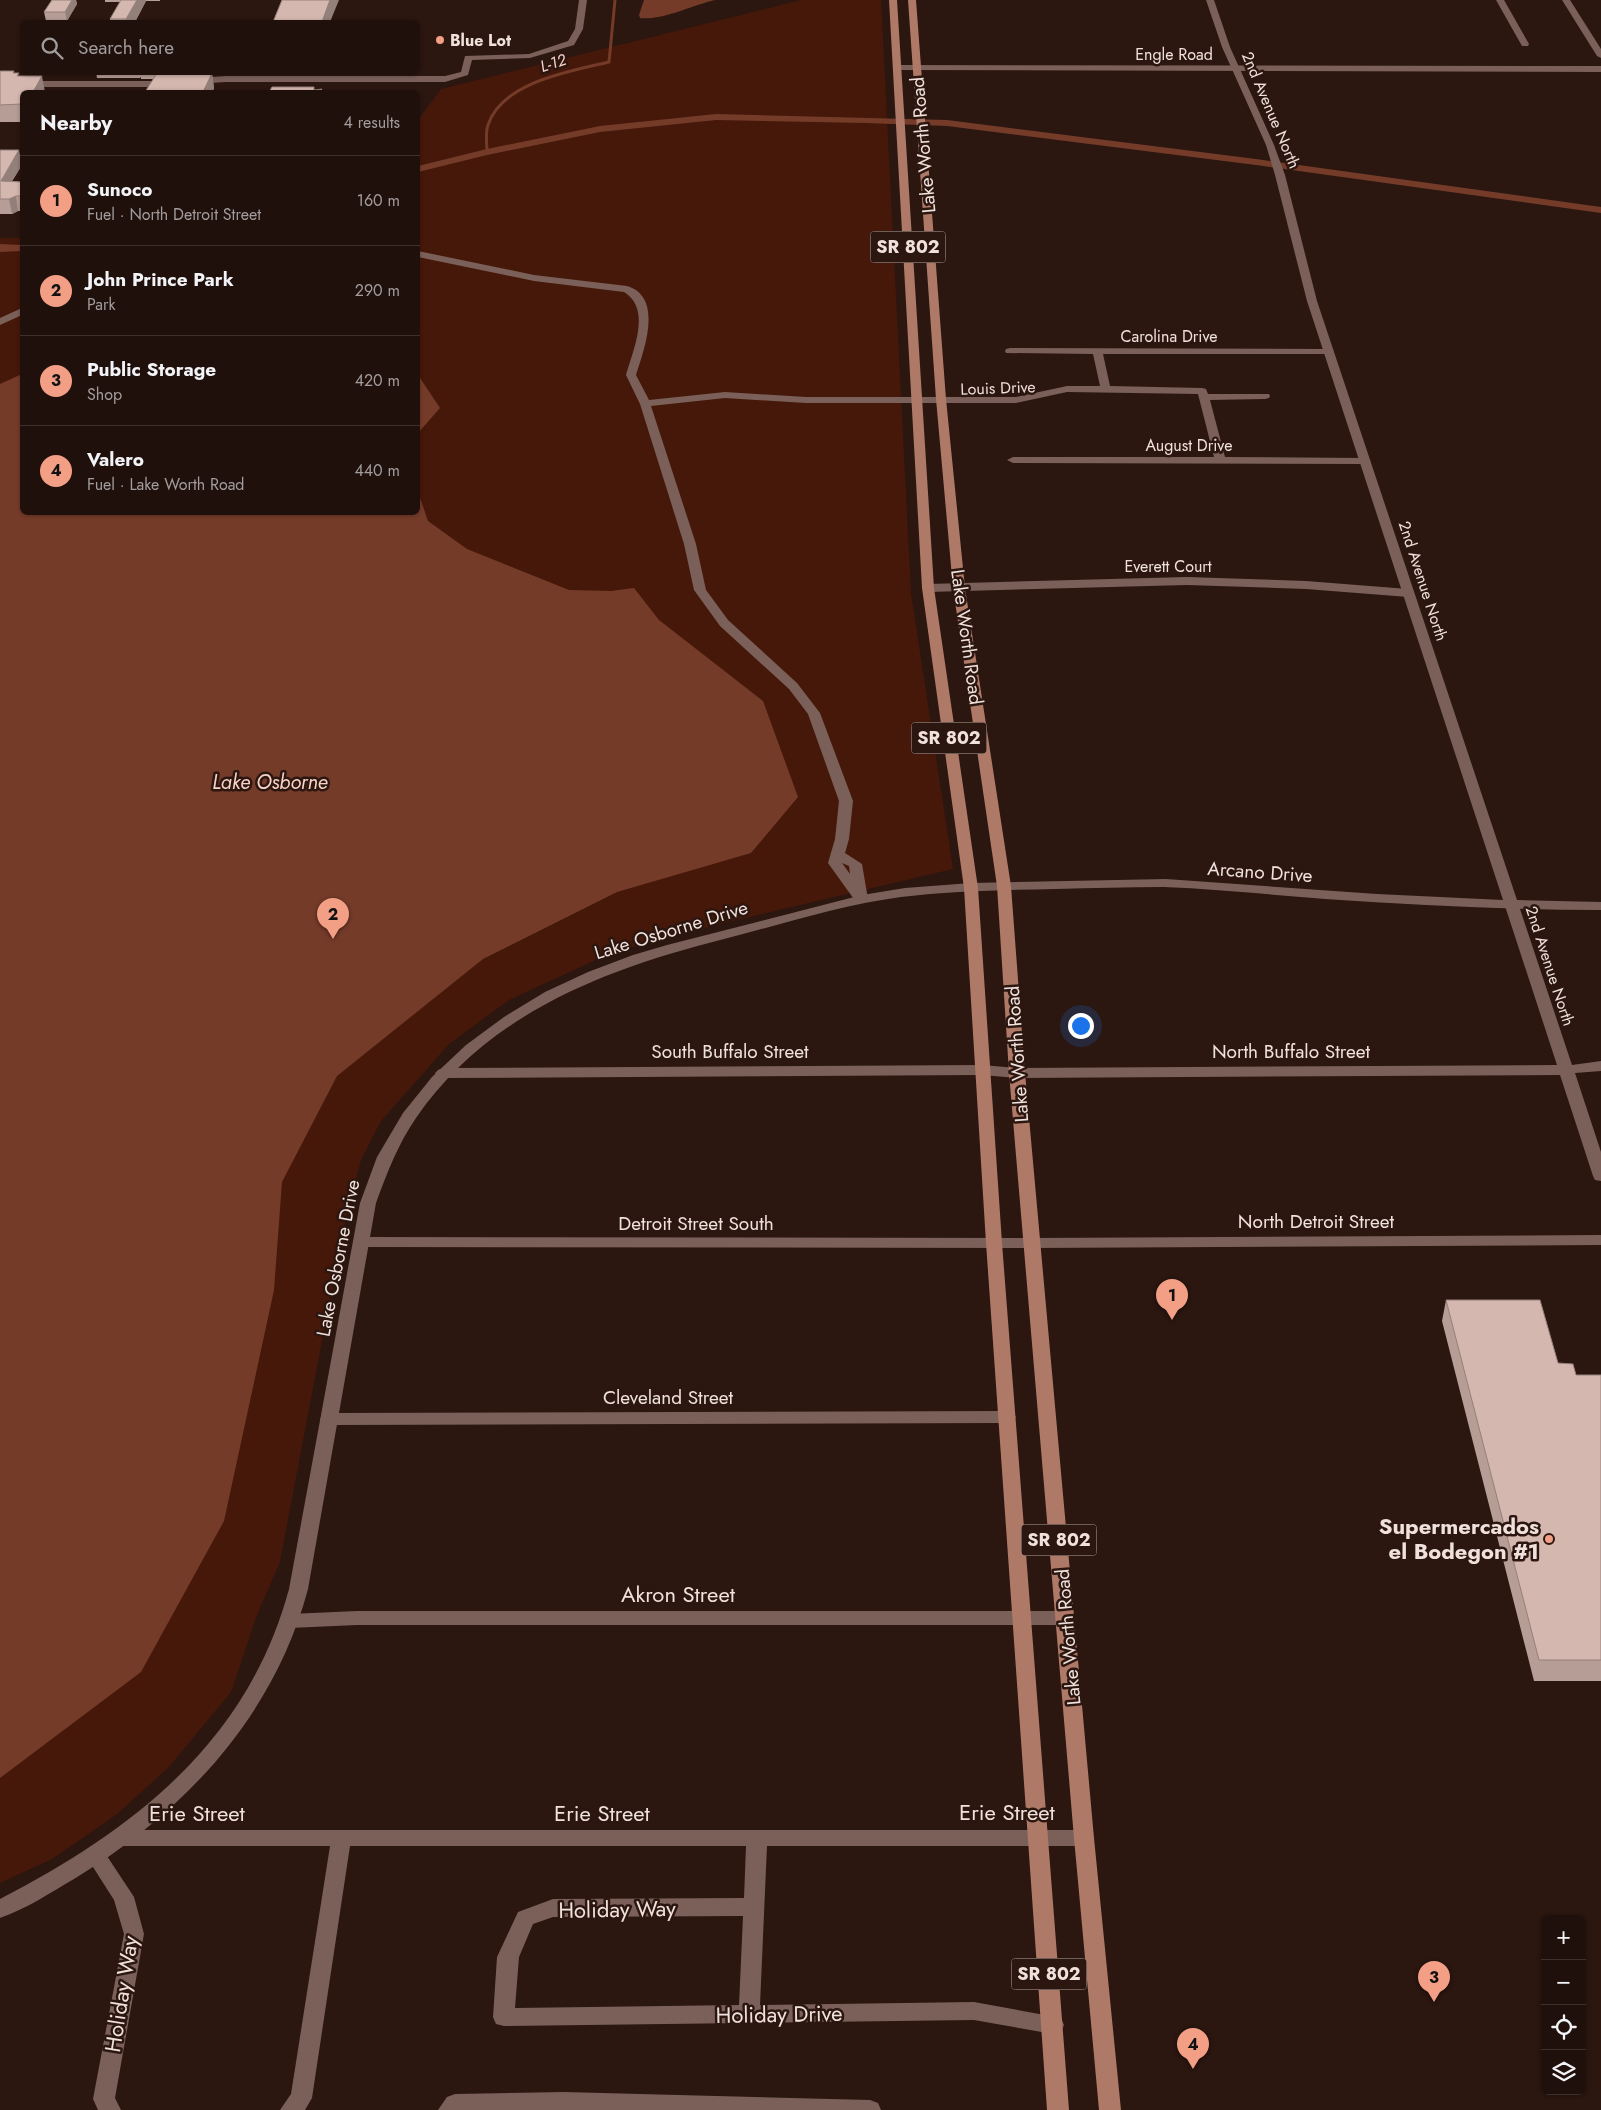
<!DOCTYPE html>
<meta charset="utf-8">
<style>
body{margin:0;font-family:Jost,sans-serif;background:#281915;color:#f1f3f6}
.controls{position:absolute;right:15px;bottom:15px;display:grid;overflow:hidden;border-radius:8px;box-shadow:0 1px 4px #0004}
.controls button{width:45px;height:45px;display:grid;place-items:center;padding:0;border:0;border-bottom:1px solid #3d302d;background:#20100c;color:#f1f3f6;font:25px sans-serif}
.you{position:absolute;left:1080px;top:1025px;width:18px;height:18px;margin:-12px;border:4px solid #fff;border-radius:50%;background:#1a73e8;box-shadow:0 0 0 8px #1a73e833}
.badge{display:grid;place-items:center;width:32px;height:32px;border-radius:50%;background:#f39f85;color:#111;font-size:16px;font-weight:700}
.pin{position:absolute;translate:-50% -41px;filter:drop-shadow(0 1px 2px #0008)}
.pin::after{content:'';position:absolute;top:26px;width:18px;height:15px;background:inherit;clip-path:polygon(0 0,100% 0,50% 100%)}
.list{margin:0;padding:0;list-style:none}
h2{display:flex;justify-content:space-between;align-items:center;height:65px;margin:0;padding:0 20px;font-size:21px}
h2 small{font-size:16px;font-weight:400;color:#a29d9d}
.list li{display:grid;grid-template-columns:32px 1fr auto;gap:15px;align-items:center;box-sizing:border-box;height:90px;padding:0 20px;border-top:1px solid #3d302d}
.list b{display:block;font-size:19px;white-space:nowrap}
.list p{margin:0;font-size:16px;white-space:nowrap;color:#a29d9d}
.list em{font-size:16px;font-style:normal;color:#a29d9d}
.icon{flex:none;width:28px;height:28px;fill:none;stroke:currentColor;stroke-width:2;stroke-linecap:round;stroke-linejoin:round}
.map{position:relative;flex:none;width:1601px;height:2110px;overflow:hidden}
.search{position:absolute;background:#20100c;box-shadow:0 1px 4px #0004;left:20px;top:20px;width:400px;height:55px;display:flex;align-items:center;gap:12px;box-sizing:border-box;padding:0 18px;border-radius:8px;color:#a29d9d;font-size:19px}
.panel{position:absolute;background:#20100c;box-shadow:0 1px 4px #0004;left:20px;top:90px;width:400px;height:425px;border-radius:8px}
.map>svg:first-child{display:block}
.green{fill:#461809}
.water{fill:#753b29}
.lines{fill:none;stroke-linecap:round;stroke-linejoin:round}
.stream{stroke:#753b29;stroke-width:3}
.canal{fill:#753b29;fill-rule:evenodd}
.street{fill:#7a6058;fill-rule:evenodd}
.secondary{fill:#7a6058;fill-rule:evenodd}
.primary{fill:#af7968;fill-rule:evenodd}
.wall{fill:#b69d96}
.shaded-wall{fill:#94807a}
.building{fill:#d4b7ae;stroke:#94807a}
.poi-dot{fill:#f39f85;stroke:#2b1610;stroke-width:2}
.labels{text-anchor:middle;dominant-baseline:central;stroke-width:5;stroke-linejoin:round;paint-order:stroke}
.far-poi-label{font-size:16px;font-weight:bold;fill:#f0e1dc;stroke:#2b1610;text-anchor:start}
.far-street-label{font-size:16px;fill:#f0e1dc;stroke:#2b1610}
.far-water-label{font-size:16px;font-style:italic;fill:#f8d2c6;stroke:#2b1610}
.shield{fill:#2b1610;stroke:#b5a49f;stroke-width:1}
.shield-label{font-size:18px;font-weight:bold;fill:#f0e1dc}
.street-label{font-size:19px;fill:#f0e1dc;stroke:#2b1610}
.water-label{font-size:20px;font-style:italic;fill:#f8d2c6;stroke:#2b1610}
.near-poi-label{font-size:22px;font-weight:bold;fill:#f0e1dc;stroke:#2b1610;text-anchor:end}
.near-street-label{font-size:22px;fill:#f0e1dc;stroke:#2b1610}
</style>
<div class="map">
<svg width="1601" height="2110" viewBox="0 0 1601 2110">
<rect width="100%" height="100%" fill="#2b1610"/>
<path class="green" d="M801,0H881L911,593L953,869L720,924L611,953L509,1000L449,1044L381,1121L361,1160L343,1230L280,1562L257,1615L231,1692L169,1767L116,1815L52,1859L0,1883V238H22V512H418V120L441,89Z"/>
<path class="water" d="M644,0H715C693,5 661,21 640,18L639,15Z
M22,374V512H418V492L428,521L467,549L569,590L611,591L634,588L659,620L763,701L798,797L751,853L617,892L483,959L337,1076L282,1182L274,1290L224,1521L141,1672L0,1778V384Z
M418,375L440,408L418,433Z"/>
<g class="lines">
<path class="stream" d="M487,152C487,144 485,133 488,125C502,82 571,71 609,62L615,0"/>
<path class="canal" d="M716,114L947,120L1256,159L1601,207V213L1256,165L947,126L866,123L716,120L600,132L487,155L418,172V166L487,149L600,126Z
M0,244L22,245V251L0,252Z"/>
<path class="street" d="M579,0H587L583,29L574,45L530,58L472,60L468,75L445,82H226L193,84L189,81L193,78L226,76H445L461,72L465,56L529,54L568,41L575,29Z
M1496,0H1504L1529,44L1528,46H1522Z
M1562,0H1570L1601,49V58L1597,56Z
M896,65L1601,66V72L893,70V66Z
M0,81H170L174,84L170,87H0Z
M418,251L534,275L627,286C664,297 644,350 636,375L649,400L725,392L806,397H1016L1067,386H1100L1093,354L1006,353L1005,351L1006,349L1010,348L1329,349L1334,352L1333,354H1103L1110,386L1202,388L1206,389L1208,394H1269L1270,396L1269,398L1265,399L1210,400L1225,457L1365,458L1371,461L1365,464L1013,463L1007,460L1013,457H1214L1198,394L1067,392L1016,403H806L725,398L651,406L696,544L706,590L728,620L797,683L820,713L853,801L849,839L845,853L862,864L868,899L861,903L856,902L828,863L835,839L839,801L808,714L789,689L720,626L694,590L684,544L640,404L626,375C633,350 652,309 624,292L534,281L418,257ZM842,863L849,866L850,874Z
M22,308V315L0,325V318Z
M1187,577L1306,581L1408,589L1414,593L1408,597L1306,589L1187,585L928,592L922,588L928,584Z
M1512,902L1519,906L1572,1065L1601,1061V1071L1575,1073L1601,1152V1181L1595,1180L1593,1176L1560,1075L1017,1078L982,1075L443,1078L438,1076L435,1073L438,1070L443,1068L982,1065L1017,1068L1557,1065L1505,906Z
M1601,1235V1245L1032,1248L361,1247L355,1246L353,1242L355,1238L361,1237L1032,1238Z
M1007,1411L1013,1413L1016,1417L1013,1421L1007,1423L329,1425L323,1423L320,1419L323,1415L329,1413Z
M357,1611H1066L1073,1613L1075,1618L1073,1623L1066,1625H357L290,1628L283,1626L281,1621L283,1616L290,1614Z
M121,1830H1084L1091,1832L1094,1838L1091,1844L1084,1846H767L760,2005L974,2002L1061,2018L1064,2025L1061,2032L1053,2034L974,2020L504,2026L496,2024L493,2017L497,1957L518,1912L553,1899L744,1898L746,1846H350L312,2098L305,2110H280L291,2094L330,1846H121L114,1844L111,1838L114,1832ZM743,1916L739,2005L515,2008L519,1957L533,1924L553,1917Z
M96,1848L103,1850L134,1897L144,1934L115,2098L121,2110H98L93,2099L124,1934L114,1900L86,1856L89,1850Z
M564,2092L870,2100L878,2103L881,2110H438L447,2097L455,2094Z"/>
<path class="secondary" d="M1206,0H1214L1230,47L1274,145L1285,175L1317,301L1517,900L1601,902V910C1509,910 1418,905 1325,899C1271,895 1218,889 1164,887C1128,887 1092,888 1056,889C1004,890 952,891 901,897C841,905 783,924 724,939C606,969 488,1013 416,1118C398,1144 387,1173 376,1203L308,1589C274,1716 185,1812 74,1879C50,1893 26,1909 0,1918V1899C135,1829 248,1741 289,1589L360,1203L377,1157L403,1113L432,1077L466,1045L504,1017L545,992L588,972L633,955L667,945L862,895L905,888L971,883L1166,879L1377,894L1503,900L1307,301L1275,175L1266,145L1222,47Z"/>
<path class="primary" d="M889,0H897L934,588L978,888L1002,1243L1069,2110H1047L986,1243L964,888L922,588Z
M908,0H916L946,399L965,588L1011,886L1025,1073L1094,1838L1121,2110H1099L1074,1838L1009,1073L997,886L953,588L936,399Z"/>
</g>
<path class="wall" d="M52,0H76L77,4L67,21H46L44,12Z
M105,0H160V1H146L135,22H110V19L120,2H105Z
M0,71L15,73L19,76L22,92V122H0Z
M96,72L212,73L214,89L153,79H141V77L140,78H97Z
M260,72H311L310,74H260Z
M0,150L22,165L12,181L22,182V211H18L12,214H0Z
M1446,1300L1558,1363L1576,1375H1601V1681H1534L1442,1321Z"/>
<path class="shaded-wall" d="M72,0H76L77,4L67,21L65,12Z
M137,0H146V1L135,22H127L126,19Z
M330,0H339L330,22H322Z
M212,73L214,89L212,92H203Z
M42,76L45,92H33Z
M19,150L22,165L3,196L1,181Z
M16,196L18,211L12,214L9,199Z"/>
<path class="building" d="M52,0H72L65,12H44Z
M121,0H137L126,19H110Z
M282,0H330L322,22H273Z
M0,71H14L13,73H19L17,76H42L33,92H22V104L0,105Z
M157,73H212L203,92H145Z
M272,87H314V90L322,89L320,92H269Z
M0,150H19L1,181L22,182V196H16L9,199H0Z
M1446,1300H1540L1558,1363L1573,1364L1576,1375H1601V1660H1539Z"/>
<g class="poi-dot">
<circle cx="440" cy="40" r="5"/>
<circle cx="1549" cy="1539" r="5"/>
</g>
<g class="labels">
<g class="far-poi-label">
<text x="450" y="40">Blue Lot</text>
</g>
<g class="far-street-label">
<text x="1174" y="54">Engle Road</text>
<text transform="translate(1271 110) rotate(67)">2nd Avenue North</text>
<text x="1169" y="336">Carolina Drive</text>
<text transform="translate(998 388) rotate(-2)">Louis Drive</text>
<text x="1189" y="445">August Drive</text>
<text x="1168" y="566">Everett Court</text>
<text transform="translate(1423 581) rotate(72)">2nd Avenue North</text>
<text transform="translate(1550 966) rotate(72)">2nd Avenue North</text>
</g>
<g class="far-water-label">
<text transform="translate(553 63) rotate(-18)">L-12</text>
</g>
<g class="shield">
<rect x="870.5" y="231.5" width="75" height="31" rx="4"/>
<rect x="911.5" y="722.5" width="75" height="31" rx="4"/>
<rect x="1021.5" y="1524.5" width="75" height="31" rx="4"/>
<rect x="1011.5" y="1958.5" width="75" height="31" rx="4"/>
</g>
<g class="shield-label">
<text x="908" y="247">SR 802</text>
<text x="949" y="738">SR 802</text>
<text x="1059" y="1540">SR 802</text>
<text x="1049" y="1974">SR 802</text>
</g>
<g class="street-label">
<text transform="translate(923 145) rotate(-95)">Lake Worth Road</text>
<text transform="translate(967 637) rotate(82)">Lake Worth Road</text>
<text transform="translate(1260 872) rotate(4)">Arcano Drive</text>
<text transform="translate(671 930) rotate(-17)">Lake Osborne Drive</text>
<text x="730" y="1051">South Buffalo Street</text>
<text x="1291" y="1051">North Buffalo Street</text>
<text transform="translate(1017 1054) rotate(-94)">Lake Worth Road</text>
<text x="1316" y="1221">North Detroit Street</text>
<text x="696" y="1223">Detroit Street South</text>
<text transform="translate(338 1258) rotate(-79)">Lake Osborne Drive</text>
<text x="668" y="1397">Cleveland Street</text>
<text transform="translate(1068 1637) rotate(-95)">Lake Worth Road</text>
</g>
<g class="water-label">
<text x="270" y="782">Lake Osborne</text>
</g>
<g class="near-poi-label">
<text x="1539" y="1526">Supermercados<tspan x="1539" dy="25">el Bodegon #1</tspan></text>
</g>
<g class="near-street-label">
<text x="678" y="1594">Akron Street</text>
<text x="1007" y="1812">Erie Street</text>
<text x="197" y="1813">Erie Street</text>
<text x="602" y="1813">Erie Street</text>
<text transform="translate(617 1909) rotate(-1)">Holiday Way</text>
<text transform="translate(121 1994) rotate(-81)">Holiday Way</text>
<text transform="translate(779 2014) rotate(-1)">Holiday Drive</text>
</g>
</g>
</svg>
<div class="controls">
<button>+</button>
<button>−</button>
<button><svg class="icon" aria-label="locate" viewBox="0 0 24 24"><circle cx="12" cy="12" r="6"/><path d="M12 2v4M12 18v4M2 12h4M18 12h4"/></svg></button>
<button><svg class="icon" aria-label="layers" viewBox="0 0 24 24"><path d="M12 4l9 5-9 5-9-5zM3 14l9 5 9-5"/></svg></button>
</div>
<div class="you"></div>
<div class="pin badge" style="left:1172px;top:1320px">1</div>
<div class="pin badge" style="left:333px;top:939px">2</div>
<div class="pin badge" style="left:1434px;top:2002px">3</div>
<div class="pin badge" style="left:1193px;top:2069px">4</div>
<div class="search"><svg class="icon" aria-label="search" viewBox="0 0 24 24"><circle cx="10" cy="10" r="6"/><path d="M15 15l6 6"/></svg>Search here</div>
<section class="panel">
<h2>Nearby<small>4 results</small></h2>
<ul class="list">
<li><span class="badge">1</span><div><b>Sunoco</b><p>Fuel · North Detroit Street</p></div><em>160 m</em></li>
<li><span class="badge">2</span><div><b>John Prince Park</b><p>Park</p></div><em>290 m</em></li>
<li><span class="badge">3</span><div><b>Public Storage</b><p>Shop</p></div><em>420 m</em></li>
<li><span class="badge">4</span><div><b>Valero</b><p>Fuel · Lake Worth Road</p></div><em>440 m</em></li>
</ul>
</section>
</div>
